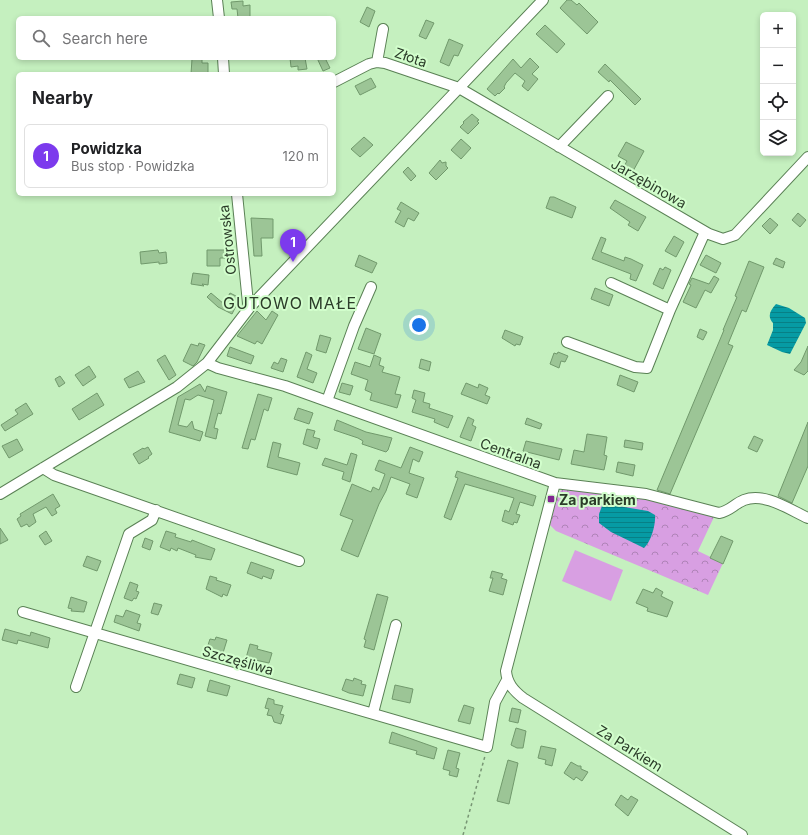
<!DOCTYPE html>
<meta charset="utf-8">
<style>
body{margin:0;font-family:Inter,sans-serif;background:#f2f2f2;color:#202124}
.controls{position:absolute;right:12px;top:12px;display:grid;overflow:hidden;border-radius:6px;box-shadow:0 2px 6px #0003}
.controls button{width:36px;height:36px;display:grid;place-items:center;padding:0;border:0;border-bottom:1px solid #e0e0e0;background:#fff;color:#202124;font:20px sans-serif}
.you{position:absolute;left:419px;top:325px;width:14px;height:14px;margin:-10px;border:3px solid #fff;border-radius:50%;background:#1a73e8;box-shadow:0 0 0 6px #1a73e833}
.badge{display:grid;place-items:center;width:26px;height:26px;border-radius:50%;background:#7c3aed;color:#fff;font-size:13px;font-weight:700}
.pin{position:absolute;translate:-50% -33px;filter:drop-shadow(0 1px 2px #0008)}
.pin::after{content:'';position:absolute;top:21px;width:14px;height:12px;background:inherit;clip-path:polygon(0 0,100% 0,50% 100%)}
.list{margin:0;padding:0;list-style:none}
h2{display:flex;justify-content:space-between;align-items:center;height:52px;margin:0;padding:0 16px;font-size:17px}
h2 small{font-size:13px;font-weight:400;color:#757577}
.list li{display:grid;grid-template-columns:26px 1fr auto;gap:12px;align-items:center;box-sizing:border-box;height:64px;margin:0 8px 8px;padding:0 8px;border:1px solid #e0e0e0;border-radius:6px}
.list b{display:block;font-size:15px;white-space:nowrap}
.list p{margin:0;font-size:13px;white-space:nowrap;color:#757577}
.list em{font-size:13px;font-style:normal;color:#757577}
.icon{flex:none;width:22px;height:22px;fill:none;stroke:currentColor;stroke-width:2;stroke-linecap:round;stroke-linejoin:round}
.map{position:relative;flex:none;width:808px;height:835px;overflow:hidden}
.search{position:absolute;background:#fff;box-shadow:0 2px 6px #0003;left:16px;top:16px;width:320px;height:44px;display:flex;align-items:center;gap:10px;box-sizing:border-box;padding:0 14px;border-radius:6px;color:#757577;font-size:15px}
.panel{position:absolute;background:#fff;box-shadow:0 2px 6px #0003;left:16px;top:72px;width:320px;height:124px;border-radius:6px}
.map>svg:first-child{display:block}
.green{fill:#d89fe2}
.park{fill:url(#park-crowns)}
.water{fill:url(#water-rules)}
.building{fill:#9cc596;stroke:#71996c}
.lines{fill:none;stroke-linecap:round;stroke-linejoin:round}
.minor-casing{stroke:#5a8155;stroke-width:12}
.path{stroke:#779573;stroke-width:1.5;stroke-dasharray:3 3;stroke-linecap:butt}
.minor{stroke:#fff;stroke-width:10}
.poi-dot{fill:#822692;stroke:#d2fecc;stroke-width:1.5}
.labels{text-anchor:middle;dominant-baseline:central;stroke-width:4;stroke-linejoin:round;paint-order:stroke}
.street-label{font-size:14px;fill:#2b3c29;stroke:#d2fecc}
.poi-label{font-size:14px;font-weight:bold;fill:#2b3c29;stroke:#d2fecc;text-anchor:start}
.quarter-label{font-size:16px;letter-spacing:1px;fill:#2b3c29;stroke:#d2fecc}
</style>
<div class="map">
<svg width="808" height="835" viewBox="0 0 808 835">
<defs>
<pattern id="park-crowns" width="20" height="18" patternUnits="userSpaceOnUse"><rect width="20" height="18" fill="#d89fe2"/><path d="M2 6a3 3 0 1 1 6 0M12 15a3 3 0 1 1 6 0" fill="none" stroke="#af83b7"/></pattern>
<pattern id="water-rules" width="6" height="5" patternUnits="userSpaceOnUse"><rect width="6" height="5" fill="#069ba4"/><path d="M0 2.5h6" fill="none" stroke="#078086"/></pattern>
</defs>
<rect width="100%" height="100%" fill="#c5f0bf"/>
<path class="green" d="M575,550L623,570L611,601L562,581Z"/>
<path class="park" d="M562,489L643,497L714,517L698,551L723,563L708,595L556,531L550,525L557,496Z"/>
<path class="water" d="M776,304L789,308L805,318L806,323L790,354L782,352L767,345L773,330V323C767,316 770,311 776,304Z
M606,504L648,511L655,515C656,524 651,542 644,548L611,532L599,523V514L602,506Z"/>
<path class="building" d="M567,0H571L577,5L579,3L598,22L587,34L560,8Z
M243,1V6L250,5V18H238L237,9H232L231,2Z
M367,7L375,11L369,27L360,22Z
M426,20L434,23L426,39L419,36Z
M545,25L565,44L557,53L536,34Z
M449,39L463,45L458,56L454,55L449,66L440,62Z
M290,58H305L307,69L298,70V66L291,67Z
M317,58H325L330,68L323,71Z
M530,58L539,67L532,74L538,79L528,91L522,86L525,81L515,73L506,83L504,87L505,88L499,94L498,93L495,96L487,89L513,59L521,68Z
M192,59H202V63H208V74H191Z
M605,64L641,99L635,105L610,80L609,82L598,72Z
M371,78L376,87L360,95L355,86Z
M472,114L479,120L477,121L479,123L468,134L460,127L464,123L463,122Z
M364,137L373,145L360,157L351,149Z
M461,139L471,148L461,159L451,150Z
M626,142L644,151L632,173L623,168L627,161L618,156Z
M440,160L442,163L446,162V166L448,168L436,180L429,173Z
M408,167L416,176L411,181L403,172Z
M550,197H554L576,207L572,218L546,208Z
M615,200L646,217L638,231L628,225L630,222L610,208Z
M401,202L419,213L414,221L408,218L404,227L395,222L401,211L397,209Z
M798,213L806,220L800,227L792,220Z
M251,218L273,219V238H261L262,256H254Z
M770,218L778,225L770,234L762,226Z
M674,236L684,242L676,257L665,251Z
M601,237L606,239L601,252L624,261L625,257L631,259L643,265L636,281L630,279L631,274L592,259Z
M158,250L159,253L166,252L167,263L159,264V262L141,264L140,252Z
M207,250H226V258H220V266H207Z
M359,255L377,263L372,273L355,266Z
M706,255L721,263L716,273L700,265Z
M776,258L785,262L783,268L773,264Z
M749,261L764,267L746,312L742,310L728,344L733,346L670,494L657,490L724,330H723L737,297L735,296Z
M665,267L671,270L663,289L653,284L660,268L663,270Z
M193,273L209,275L208,285L202,284L204,286L191,284Z
M714,276L719,279L711,293L705,290L696,308L683,302L691,285L689,284L692,278L709,284Z
M595,288L613,295L609,306L591,299Z
M211,293L224,304L230,293L240,298L232,314L218,307L207,297Z
M257,311L266,320L272,311L278,315L262,344L257,341L255,344L237,336Z
M366,328L381,334L374,354L358,349Z
M700,329L707,332L703,340L697,337Z
M505,330L523,337L520,345L516,344L515,346L502,338Z
M320,335L331,338L326,353L316,350Z
M199,343L205,345L197,362L193,366L183,361L191,344L198,346Z
M808,346V371L804,375L794,370L801,362Z
M230,347L254,356L251,364L227,356Z
M306,352L312,355L307,369L317,373L313,383L297,377Z
M558,352L568,356L565,362L561,361L559,368L550,364L554,353L557,354Z
M165,355L176,375L169,380L157,360Z
M374,355L381,358L379,365L384,367L382,372L400,377L395,394L401,395L397,408L370,400L372,393L365,390L368,380L351,374L355,362L370,367Z
M281,358L287,360L283,372L271,368L274,362L278,364Z
M421,359L431,362L429,371L419,368Z
M89,366L96,377L83,386L75,375Z
M138,371L145,382L129,388L124,379Z
M620,375L638,382L634,392L617,385Z
M60,376L65,383L59,387L55,379Z
M342,383L353,386L350,395L339,392Z
M466,383L478,388L479,384L488,388L485,395L490,397L487,404L461,394Z
M200,384L205,392L207,386L227,392L221,414L218,413L214,428L218,429L216,439L205,436L214,400L198,395L190,400L185,399L178,425L187,427L192,421L194,429L203,432L200,441L169,432L178,397Z
M414,390L425,393L423,402L430,404L429,408L453,416L448,428L434,422L435,419L412,412L416,400L412,398Z
M97,393L104,405L79,420L72,409Z
M258,394L272,398L268,411L264,409L255,440L251,439L248,449L242,448Z
M26,403L33,414L5,431L1,425L18,414L15,410Z
M298,408L313,413L309,424L294,419Z
M468,417L474,420L472,425L476,427L471,441L460,437Z
M527,418L542,424L540,429L525,424Z
M337,420L366,432L392,438L388,450L386,452L362,444L363,441L358,438L334,430Z
M808,422V466L792,503L778,496Z
M307,429L315,431L313,437L320,439L317,449L303,444Z
M587,434L607,437L604,455L607,456L604,470L571,464L574,450L584,452Z
M754,436L763,440L757,452L748,448Z
M17,439L23,450L9,458L2,446Z
M625,440L643,443L642,450L624,447Z
M526,441L562,449L559,460L523,451Z
M273,442L281,444L278,457L300,463L297,475L267,467Z
M148,447L152,454L148,457L149,458L139,464L133,454L143,448L144,449Z
M410,447L423,452L419,462L413,459L409,473L424,478L417,498L406,494L410,484L391,477L386,491L379,504L358,557L341,550L353,520L340,515L352,484L371,492L373,487L379,490L385,474L375,470L379,460L401,468Z
M351,453L357,455L350,482L342,479L344,472L322,465L325,458L347,465Z
M618,462L635,465L633,476L616,472Z
M457,471L536,496L533,506L520,502L516,514L520,515L517,523L514,522L513,525L502,521L505,510L509,512L514,498L465,484L451,520L444,517L458,478L455,477Z
M53,494L60,506L55,509L57,513L52,516L46,507L33,514L36,522L29,527L27,524L21,527L17,519L21,516L20,514Z
M0,528L8,540L0,544Z
M46,531L52,541L45,545L39,536Z
M166,531L176,534L175,537L191,542L192,540L215,549L211,560L195,557L196,555L178,548L177,551L171,548L170,551L160,547Z
M721,536L733,541L723,564L710,558Z
M145,538L153,541L150,550L142,547Z
M87,556L101,561L97,571L83,566Z
M251,562L274,570L271,579L263,576L262,579L247,573Z
M492,571L503,574L501,578L507,580L503,595L489,591L493,578H490Z
M210,576L217,578L216,580L231,585L227,596L223,594L222,597L206,589Z
M130,582L138,585L136,591L139,592L136,599L134,598L132,601L124,598Z
M656,588L663,592L661,596L673,602L667,617L647,611L648,608L636,603L643,589L653,593Z
M377,594L388,597L374,650L364,647L366,640L364,639Z
M71,597L87,602L84,612L71,611L72,609L68,608Z
M154,603L162,605L158,615L151,613Z
M126,610L140,615L137,623L141,624L139,631L114,622L116,615L123,617Z
M5,629L30,636L31,632L50,638L48,648L18,640L17,644L2,640Z
M216,637L227,640L222,656L206,651L210,639L215,640Z
M250,644L258,646L257,649L272,653L269,663L246,658Z
M180,674L195,678L192,688L177,684Z
M354,678L362,681L361,684L366,685L363,696L349,693L342,690L346,679L353,681Z
M210,680L230,686L227,696L207,691Z
M395,685L413,689L410,703L392,699Z
M268,698L274,700V704L283,706L280,714L284,715L281,724L274,722L272,716L267,715L269,709L265,708Z
M464,705L474,708L470,724L458,721Z
M512,708L521,710L518,723L509,721Z
M516,728L526,731L523,748H517L511,745Z
M392,732L437,748L434,759L416,754L417,751L389,743Z
M541,746L556,749L552,766L545,764L546,760L538,758Z
M448,750L460,753L456,768L459,769L457,777L449,775L450,771L443,769Z
M508,760L518,763L509,804L497,801Z
M571,762L578,766H581V769L588,772L582,781L576,777L574,780L564,773Z
M621,795L628,800L631,796L638,800L628,816L615,805Z"/>
<g class="lines">
<g class="minor-casing">
<path id="minor" d="M217,0L219,18
M223,58L224,74
M377,62L383,29
M334,82L369,64L377,62L385,63L459,88L709,234L723,239L735,235L808,157
M559,147L608,96
M237,194L248,303L250,307
M611,283L670,310
M567,342L635,367L647,368L670,310L705,232
M207,363L218,368L285,386L555,483L646,494L719,513C730,511 734,504 744,500C765,492 790,510 808,518
M327,401L354,326L371,287
M43,468L54,475L299,561
M555,483L506,671C507,683 513,690 523,698L742,835
M0,494L177,387L207,363L250,307L543,0
M23,612L487,747L495,702L507,680
M76,687L129,534L152,520L156,510
M373,713L396,625"/>
</g>
<path class="path" d="M463,835L485,756"/>
<use href="#minor" class="minor"/>
</g>
<rect class="poi-dot" x="547" y="495" width="8" height="8" rx="2"/>
<g class="labels">
<g class="street-label">
<text transform="translate(411 57) rotate(19)">Złota</text>
<text transform="translate(649 183) rotate(30)">Jarzębinowa</text>
<text transform="translate(227 240) rotate(-96)">Ostrowska</text>
<text transform="translate(511 453) rotate(20)">Centralna</text>
<text transform="translate(238 660) rotate(16)">Szczęśliwa</text>
<text transform="translate(630 748) rotate(32)">Za Parkiem</text>
</g>
<g class="poi-label">
<text x="559" y="499">Za parkiem</text>
</g>
<g class="quarter-label">
<text x="290" y="303">GUTOWO MAŁE</text>
</g>
</g>
</svg>
<div class="controls">
<button>+</button>
<button>−</button>
<button><svg class="icon" aria-label="locate" viewBox="0 0 24 24"><circle cx="12" cy="12" r="6"/><path d="M12 2v4M12 18v4M2 12h4M18 12h4"/></svg></button>
<button><svg class="icon" aria-label="layers" viewBox="0 0 24 24"><path d="M12 4l9 5-9 5-9-5zM3 14l9 5 9-5"/></svg></button>
</div>
<div class="you"></div>
<div class="pin badge" style="left:293px;top:262px">1</div>
<div class="search"><svg class="icon" aria-label="search" viewBox="0 0 24 24"><circle cx="10" cy="10" r="6"/><path d="M15 15l6 6"/></svg>Search here</div>
<section class="panel">
<h2>Nearby<small></small></h2>
<ul class="list">
<li><span class="badge">1</span><div><b>Powidzka</b><p>Bus stop · Powidzka</p></div><em>120 m</em></li>
</ul>
</section>
</div>
